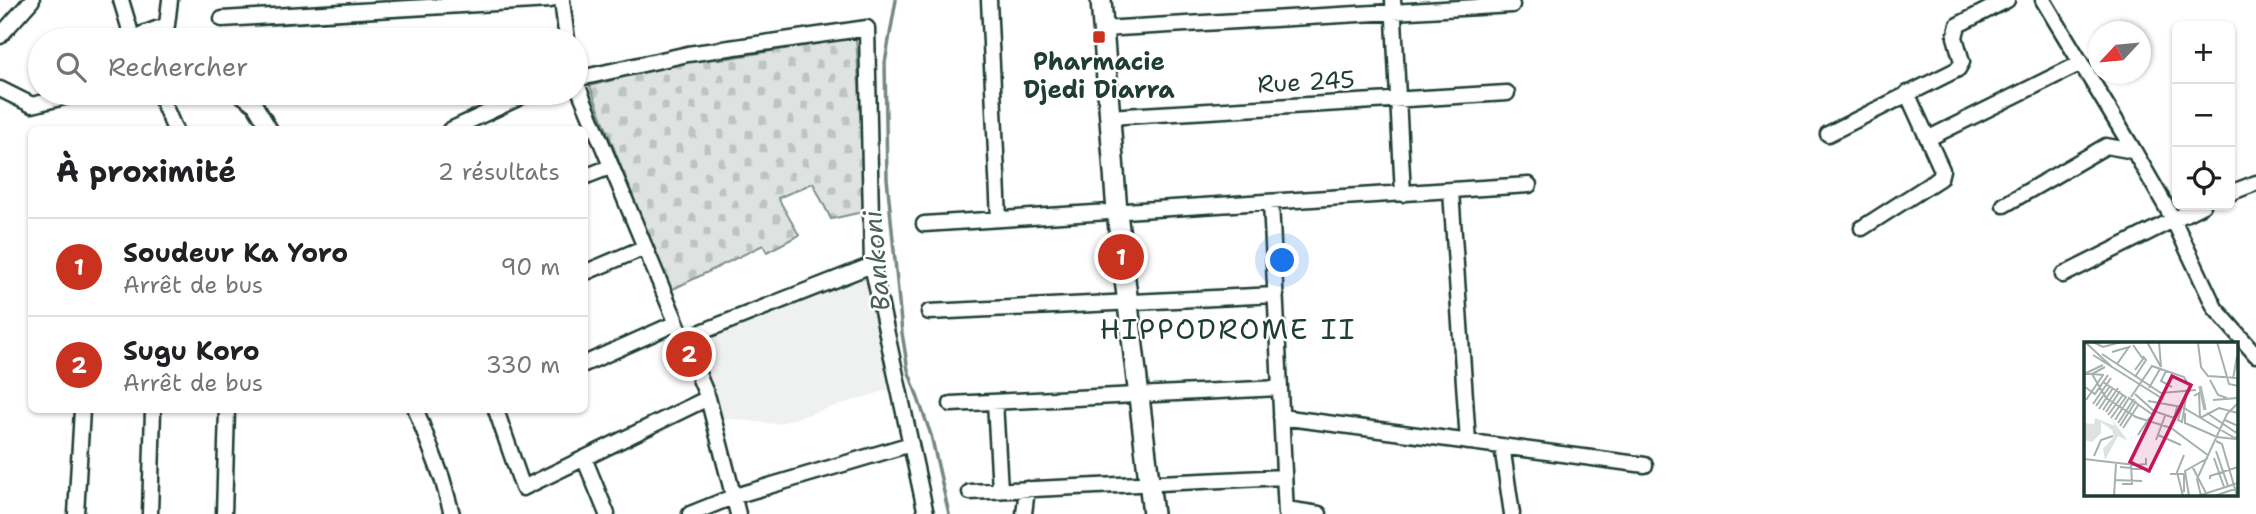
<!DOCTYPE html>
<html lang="fr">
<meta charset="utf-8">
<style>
body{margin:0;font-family:"Shantell Sans",sans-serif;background:#f2f2f2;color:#202124}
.controls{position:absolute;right:21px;top:21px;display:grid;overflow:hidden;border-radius:10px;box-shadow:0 2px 5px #0004}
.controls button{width:63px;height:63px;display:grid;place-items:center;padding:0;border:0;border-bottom:2px solid #e0e0e0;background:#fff;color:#202124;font:35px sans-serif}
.compass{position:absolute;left:2088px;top:21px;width:63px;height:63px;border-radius:50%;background:#fff;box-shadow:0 2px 5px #0004;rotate:244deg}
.you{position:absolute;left:1283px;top:261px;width:24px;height:24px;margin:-18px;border:5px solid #fff;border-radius:50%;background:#1a73e8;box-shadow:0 0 0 10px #1a73e833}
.badge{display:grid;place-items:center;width:46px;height:46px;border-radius:50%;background:#c8321e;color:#fff;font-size:23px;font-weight:700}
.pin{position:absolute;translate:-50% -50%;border:4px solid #fff;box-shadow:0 2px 7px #0006}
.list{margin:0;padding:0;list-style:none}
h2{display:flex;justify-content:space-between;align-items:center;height:91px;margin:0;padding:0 28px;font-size:30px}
h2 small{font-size:23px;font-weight:400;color:#757577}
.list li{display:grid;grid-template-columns:46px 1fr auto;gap:21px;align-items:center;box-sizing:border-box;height:98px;padding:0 28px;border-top:2px solid #e0e0e0}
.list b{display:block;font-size:26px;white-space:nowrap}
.list p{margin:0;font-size:23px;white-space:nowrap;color:#757577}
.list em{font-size:23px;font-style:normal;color:#757577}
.icon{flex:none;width:38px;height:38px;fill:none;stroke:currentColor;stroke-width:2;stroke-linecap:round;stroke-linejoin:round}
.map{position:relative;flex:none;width:2256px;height:514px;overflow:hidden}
.search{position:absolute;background:#fff;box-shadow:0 2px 5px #0004;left:28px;top:28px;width:560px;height:77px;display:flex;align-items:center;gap:18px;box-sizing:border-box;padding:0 24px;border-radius:38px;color:#757577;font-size:26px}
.panel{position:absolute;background:#fff;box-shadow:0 2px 5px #0004;left:28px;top:126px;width:560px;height:287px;border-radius:10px}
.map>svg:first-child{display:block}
.built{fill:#eef1f0}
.cemetery{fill:url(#cemetery-stones);stroke:#7e908b;stroke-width:2}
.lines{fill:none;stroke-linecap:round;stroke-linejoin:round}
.stream{stroke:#758883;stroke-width:3.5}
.street-casing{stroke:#1f3d34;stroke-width:19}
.secondary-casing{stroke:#1f3d34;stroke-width:24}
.street{stroke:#fff;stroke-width:14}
.secondary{stroke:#fff;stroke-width:19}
.poi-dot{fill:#c8321e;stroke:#fff;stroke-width:2.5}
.labels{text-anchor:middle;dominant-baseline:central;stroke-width:5;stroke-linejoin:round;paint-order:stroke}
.poi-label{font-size:24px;font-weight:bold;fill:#1f3d34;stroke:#fff}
.street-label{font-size:24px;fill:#1f3d34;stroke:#fff}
.water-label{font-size:26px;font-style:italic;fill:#4a625b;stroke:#fff}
.quarter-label{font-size:28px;letter-spacing:2px;fill:#1f3d34;stroke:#fff}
.inset-river{fill:none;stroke:#afbab7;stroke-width:3.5}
.inset-road{fill:none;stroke:#a5b1ae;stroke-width:2}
.view{fill:#c2185b;fill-opacity:0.15;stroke:#c2185b;stroke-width:3.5}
.inset-edge{fill:none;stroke:#1f3d34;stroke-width:3.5}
</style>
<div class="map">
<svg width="2256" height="514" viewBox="0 0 2256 514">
<defs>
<pattern id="cemetery-stones" width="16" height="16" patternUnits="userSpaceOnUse" patternTransform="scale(1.75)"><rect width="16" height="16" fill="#dee3e2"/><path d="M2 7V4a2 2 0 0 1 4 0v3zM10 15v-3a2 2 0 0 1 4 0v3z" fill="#bec4c2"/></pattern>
</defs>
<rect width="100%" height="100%" fill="#fff"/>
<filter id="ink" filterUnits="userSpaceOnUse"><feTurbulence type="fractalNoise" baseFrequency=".0143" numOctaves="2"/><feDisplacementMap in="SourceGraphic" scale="14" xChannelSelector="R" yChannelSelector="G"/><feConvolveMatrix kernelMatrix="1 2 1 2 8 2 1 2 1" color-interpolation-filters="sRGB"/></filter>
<g filter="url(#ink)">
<path class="built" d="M867,275L901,386L777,424L723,418L695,342Z"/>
<path class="cemetery" d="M856,37L867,211L831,219L813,183L778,198L799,235L767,252L763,245L669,291L590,86L688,59H723Z"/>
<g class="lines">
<path class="stream" d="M896,0L885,63L887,178L902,333L908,370L931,435L949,514"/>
<g class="street-casing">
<path id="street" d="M121,0L133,40
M562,0L567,40
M989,0L999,219
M1393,0L1403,194
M2043,0L2134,151
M222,19L550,0
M1102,29L1512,5
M0,36L32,0
M132,38L167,25L170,0
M576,79L688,54L867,28L872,265L926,514
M576,82L708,398L738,514
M0,89L32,105L80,93
M159,93L175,130
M239,93L255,105L270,130
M1108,117L1507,93
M450,130L529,93
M1828,134L1958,69L1962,62L1955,37L1958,25L2007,0
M1929,138L2079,64
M584,177L610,167
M1451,191L1468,442
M2230,193L2256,183
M1271,202L1286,514
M2004,205L2106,146L2134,151L2172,217L2215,308L2256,355
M924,224L1529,185
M1862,228L1940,178L1942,170L1907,93
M584,273L643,248
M2063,275L2203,205
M929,312L1276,295
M681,340L872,265
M584,364L674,324
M995,402L1000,490
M951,404L1280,388
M416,410L442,478L452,514
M496,410L523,488L708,398
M1281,417L1645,465
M1502,446L1512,514
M584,458L607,514
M970,492L1284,477
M1286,509L1319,514
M76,514L82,410
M150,514L153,410
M224,514L227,410
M690,514L735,496L911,444
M1024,514L1027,489"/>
</g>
<g class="secondary-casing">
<path id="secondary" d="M1101,0L1117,212L1153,514"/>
</g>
<use href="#street" class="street"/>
<use href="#secondary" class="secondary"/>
</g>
</g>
<rect class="poi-dot" x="1092" y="30" width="14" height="14" rx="3.5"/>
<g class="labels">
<g class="poi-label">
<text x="1099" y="62">Pharmacie<tspan x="1099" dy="28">Djedi Diarra</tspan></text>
</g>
<g class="street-label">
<text transform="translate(1306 82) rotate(-3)">Rue 245</text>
</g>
<g class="water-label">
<text transform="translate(876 261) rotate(-95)">Bankoni</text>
</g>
<g class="quarter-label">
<text x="1228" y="329">HIPPODROME II</text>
</g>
</g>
<g transform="translate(2084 342)">
<rect width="154" height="154" fill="#fff"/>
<path d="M26,75L44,99L34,94L21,118L19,107L30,95L28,88L17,80V91L8,100L0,98V81L10,82L11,76L31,84Z" fill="#dee3e2"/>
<path class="inset-river" d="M116,44L121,68"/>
<path class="inset-road" d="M1,0L28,25M9,0L19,5L37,0M63,0L77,25M75,0L77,25M133,0L145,42L154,44M114,1L117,25L124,34L154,36M49,3L59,17L51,28M28,10L45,5L33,22M18,12L77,51L112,48M9,13L79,57M82,29L77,39L88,45M0,32H8L22,56L52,75L87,86L125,114M0,32L19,23M20,33L8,32L21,25M51,35L62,18L59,14M149,37L153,14M126,38L134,53L143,56M19,40L42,55L27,76M1,45L11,52L24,33M65,46L76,27M102,51L94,78L98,80L103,49M51,52L70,69L90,76L93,65M110,54L115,51L116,76M47,55L68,24L100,35L104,42M2,58L19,33M129,58L154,56M64,59L98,65L154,98M9,62L27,36M12,64L26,44M15,67L29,46M19,68L34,46M22,70L36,49M101,71V81L133,95L151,97L154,92M123,71L154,92M24,73L39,53M116,76L135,66L154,71M31,78L45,56L69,73M141,78L154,84L152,91M34,81L50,57M36,84L52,59M39,86L55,62M54,93L66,75M74,93L97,103M72,98L81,74M132,99L138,102L153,154M132,109L144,144M10,114L17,98L29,94M130,116L140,145M0,117L51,123L62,122V116M108,124L122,151M36,125L58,127M86,132H100V150M126,137V134L154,125M31,138L58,139M38,142H48L47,122M30,154L32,122M99,154L93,130L100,113M105,154L101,129L124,116M114,154L154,141M117,154L113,137L143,72L154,61M130,154L154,146"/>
<path class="view" d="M88,34L107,43L65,129L46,120Z"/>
<rect width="154" height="154" class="inset-edge"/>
</g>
</svg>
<div class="controls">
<button>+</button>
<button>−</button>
<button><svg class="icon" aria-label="locate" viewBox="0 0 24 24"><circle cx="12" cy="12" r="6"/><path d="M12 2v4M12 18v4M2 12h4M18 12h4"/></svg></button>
</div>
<svg class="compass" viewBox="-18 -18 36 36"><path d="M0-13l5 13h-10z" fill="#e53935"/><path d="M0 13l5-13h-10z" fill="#757577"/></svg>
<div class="you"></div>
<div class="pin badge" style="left:1121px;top:257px">1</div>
<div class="pin badge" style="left:689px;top:354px">2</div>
<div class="search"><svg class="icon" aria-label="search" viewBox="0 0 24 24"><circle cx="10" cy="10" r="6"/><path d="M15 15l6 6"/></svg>Rechercher</div>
<section class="panel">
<h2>À proximité<small>2 résultats</small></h2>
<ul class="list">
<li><span class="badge">1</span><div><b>Soudeur Ka Yoro</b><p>Arrêt de bus</p></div><em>90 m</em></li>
<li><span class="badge">2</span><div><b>Sugu Koro</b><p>Arrêt de bus</p></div><em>330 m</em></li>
</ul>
</section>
</div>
